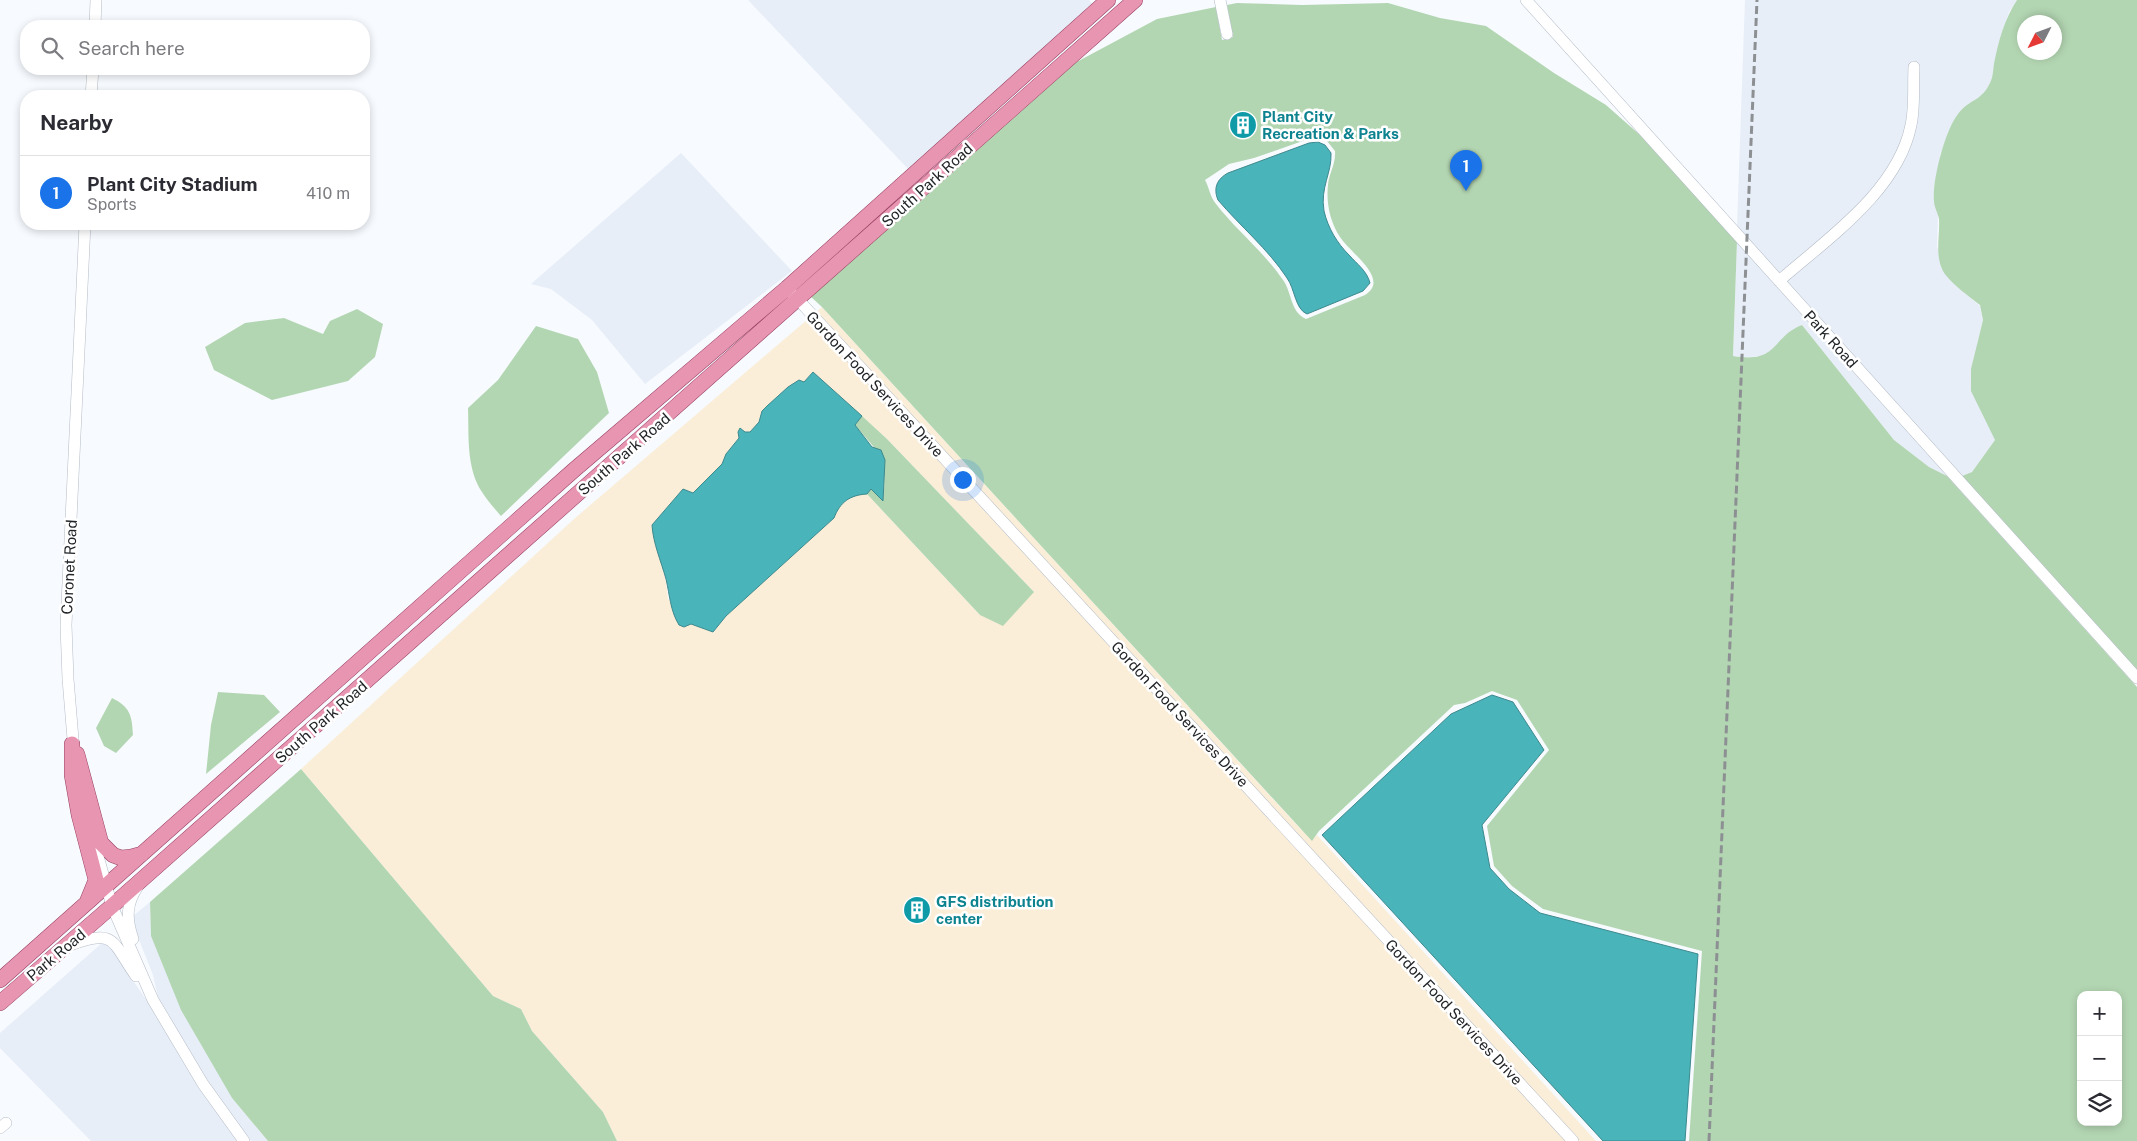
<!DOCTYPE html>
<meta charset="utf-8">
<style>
body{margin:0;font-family:"Public Sans",sans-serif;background:#f7f7f7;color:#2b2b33}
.controls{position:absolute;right:15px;bottom:15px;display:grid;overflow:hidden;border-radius:10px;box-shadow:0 2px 8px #0003}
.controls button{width:45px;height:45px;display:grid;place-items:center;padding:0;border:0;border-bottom:1px solid #e1e1e2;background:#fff;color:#2b2b33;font:25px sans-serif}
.compass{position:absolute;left:2017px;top:15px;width:45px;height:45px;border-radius:50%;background:#fff;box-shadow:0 2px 8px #0003;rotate:228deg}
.you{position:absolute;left:962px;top:479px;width:18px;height:18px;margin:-12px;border:4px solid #fff;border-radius:50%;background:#1a73e8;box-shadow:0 0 0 8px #1a73e833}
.badge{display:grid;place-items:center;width:32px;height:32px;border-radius:50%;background:#1a73e8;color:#fff;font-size:16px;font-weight:700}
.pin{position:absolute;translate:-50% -41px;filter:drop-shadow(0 1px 2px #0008)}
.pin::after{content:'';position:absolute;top:26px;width:18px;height:15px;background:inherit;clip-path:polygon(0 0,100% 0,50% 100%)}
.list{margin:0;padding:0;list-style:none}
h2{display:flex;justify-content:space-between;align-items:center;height:65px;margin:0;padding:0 20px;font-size:21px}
h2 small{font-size:16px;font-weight:400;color:#7c7c81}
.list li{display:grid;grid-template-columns:32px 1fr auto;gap:15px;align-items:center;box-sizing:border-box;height:75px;padding:0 20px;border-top:1px solid #e1e1e2}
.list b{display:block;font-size:19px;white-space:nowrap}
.list p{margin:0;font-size:16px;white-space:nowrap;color:#7c7c81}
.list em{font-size:16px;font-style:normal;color:#7c7c81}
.icon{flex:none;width:28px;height:28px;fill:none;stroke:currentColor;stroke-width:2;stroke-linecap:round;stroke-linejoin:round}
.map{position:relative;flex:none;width:2137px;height:1141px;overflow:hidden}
.search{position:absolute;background:#fff;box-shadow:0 2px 8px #0003;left:20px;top:20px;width:350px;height:55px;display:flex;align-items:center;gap:12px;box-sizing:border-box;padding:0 18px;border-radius:20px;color:#7c7c81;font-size:19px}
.panel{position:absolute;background:#fff;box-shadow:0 2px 8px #0003;left:20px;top:90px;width:350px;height:140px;border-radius:20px}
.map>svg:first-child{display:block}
.built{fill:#e7eef8}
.industrial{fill:#faeed9;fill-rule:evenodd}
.green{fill:#b3d6b2;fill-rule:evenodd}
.water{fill:#49b4b9;stroke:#3d898e}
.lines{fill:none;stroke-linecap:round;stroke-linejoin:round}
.minor-casing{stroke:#b5bcc7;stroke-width:12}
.major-casing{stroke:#984061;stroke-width:16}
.minor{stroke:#fff;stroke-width:11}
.major{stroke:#e895b2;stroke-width:15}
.rail{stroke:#8d9093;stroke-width:3;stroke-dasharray:8 4;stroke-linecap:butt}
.labels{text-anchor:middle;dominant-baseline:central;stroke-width:5;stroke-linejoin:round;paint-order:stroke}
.culture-label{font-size:15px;font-weight:bold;fill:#0d838f;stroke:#fff;text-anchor:start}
.street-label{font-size:15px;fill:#222528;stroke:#fff}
</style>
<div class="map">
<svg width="2137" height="1141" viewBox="0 0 2137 1141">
<rect width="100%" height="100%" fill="#f7fafe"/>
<path class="built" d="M748,0H1089L1094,6L910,171Z
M1745,0H2017L2009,12L1997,50L1992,80L1984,95L1968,104L1940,154L1937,247L1957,286L1980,306L1983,320L1977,344L1995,440L1972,472L1962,476L1737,226Z
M681,153L792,271L645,384L592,320L551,289L531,284Z
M1737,241L1775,285L1947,476L1929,467L1894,440L1802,325L1766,355L1745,358L1733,356Z
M150,902L151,936L232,1098L268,1141H251L207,1081L158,997L153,975L134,927L133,916Z
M102,943L114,950L129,975L148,1002L198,1087L237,1141H91L0,1048V1033Z"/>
<path class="industrial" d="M822,307L1296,824L1312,840L1317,835L1596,1141H617L603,1112L532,1031L521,1009L493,996L301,769L574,519ZM813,372L887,439L1034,592L980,615L867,494L856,495L838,506L834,518L726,616L713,632L690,624L668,599L666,582L652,525L683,489L693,493L722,464L726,454L739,438L740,429L745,432H750L759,422L762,411L767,406L788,387L804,382Z"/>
<path class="green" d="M2017,0H2137V670L1962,476L1972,472L1995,440L1971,391V369L1983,320L1980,305C1970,297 1947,281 1942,269C1935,253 1940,236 1939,219C1938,213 1934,207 1934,201C1932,181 1945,130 1958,114C1969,99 1981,102 1990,83C1993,77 1993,71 1994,64C1998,42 2005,18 2017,0ZM2024,22H2054V52H2024Z
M1237,3L1302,5L1388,3L1440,18L1486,26L1554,73L1606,105L1640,135L1737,241L1733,356C1779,364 1771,337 1802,325L1894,440L1929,467L1947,476L2137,687V1141H1689L1702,951L1543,909L1512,886L1494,866L1487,826L1549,750L1517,700L1492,691L1465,703L1454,705L1319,831L1312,841L822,307L810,296L1071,65L1157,19L1216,7L1222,40L1233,37L1227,5ZM1314,137L1327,141L1335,151C1336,164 1329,173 1328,185C1326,203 1330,222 1340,237C1350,253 1391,279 1365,295L1306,319C1290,312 1292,292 1283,280C1264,252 1237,231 1216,204C1210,197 1209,187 1205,180L1229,164L1254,158ZM2081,995H2118V1122H2081Z
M357,309L383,324L375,357L348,381L272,400L214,370L205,347L245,323L284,318L323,334L330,321Z
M536,326L578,339L597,372L609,413L501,516C494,508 487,500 482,492C466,468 469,435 468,408L498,380Z
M862,416L887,439L1034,592L1003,626L980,615L867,494L871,489L882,500C886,491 883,472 885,460L855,425Z
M218,692L264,695L280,712L206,774L211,725Z
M112,698C130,707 132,715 133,735L116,753L104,746L96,728Z
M301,769L493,996L521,1009L532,1031L603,1112L617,1141H268L232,1098L181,1010L151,936L150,902Z"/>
<path class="water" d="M1318,142L1325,145L1331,153C1332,173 1320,187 1324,211C1328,228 1337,243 1349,255C1357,264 1367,271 1370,283L1363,291L1307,314C1295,309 1295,289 1287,278C1268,249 1240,226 1218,200C1213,188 1217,179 1228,173L1309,143Z
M813,372L862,416L855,425L872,447L881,450L885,460L883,501L871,489L867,494C850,495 840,502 834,518L726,616L713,632L691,624L684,627L679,625C670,610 670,596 666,579C661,561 653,543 652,525L683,489L693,493L722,464L726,454L739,438L738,432L740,428L745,432H750L759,422L762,411L767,406L788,387L799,380L804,382Z
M1492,695L1513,702L1544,750L1482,825L1490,868L1509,889L1540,913L1698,954L1685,1141H1603L1322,835L1451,714Z"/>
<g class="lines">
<g class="minor-casing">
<path id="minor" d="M1220,0L1227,34
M1526,0L2137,678
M95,26L96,0
M91,96L93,69
M1779,281C1827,239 1898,191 1911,125C1915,107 1913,86 1914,67
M792,293L1573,1141
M74,751L68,679L66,625L85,224
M92,835L112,906L153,1000L203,1084L244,1141
M133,939C126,919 126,904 138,886
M71,945C116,927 113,944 136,976
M0,1128L6,1123"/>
</g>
<g class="major-casing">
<path id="major" d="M72,744V775L79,815L96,880L87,902
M77,754L101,843L113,855L121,858L131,857L142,854
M0,980L574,470L787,288L1108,0
M0,1003L112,906L1135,0"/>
</g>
<use href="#minor" class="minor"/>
<use href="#major" class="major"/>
<path class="rail" d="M1709,1141L1757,0"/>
</g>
<defs>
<g id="building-disc" transform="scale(1.4375)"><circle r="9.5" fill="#0f9aa8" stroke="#fff"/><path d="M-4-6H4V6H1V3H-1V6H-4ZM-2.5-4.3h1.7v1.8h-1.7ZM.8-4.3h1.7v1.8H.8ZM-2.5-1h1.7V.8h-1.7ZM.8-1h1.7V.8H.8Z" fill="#fff"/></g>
</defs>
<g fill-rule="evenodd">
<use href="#building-disc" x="1243" y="125"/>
<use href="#building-disc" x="917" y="910"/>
</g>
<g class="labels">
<g class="culture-label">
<text x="1262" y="116">Plant City<tspan x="1262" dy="17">Recreation &amp; Parks</tspan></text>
<text x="936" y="901">GFS distribution<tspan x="936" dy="17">center</tspan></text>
</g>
<g class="street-label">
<text transform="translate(927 185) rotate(-42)">South Park Road</text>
<text transform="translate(1831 339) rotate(48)">Park Road</text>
<text transform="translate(875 384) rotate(47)">Gordon Food Services Drive</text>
<text transform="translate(624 454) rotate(-41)">South Park Road</text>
<text transform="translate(69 567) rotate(-87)">Coronet Road</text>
<text transform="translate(1180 714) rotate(47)">Gordon Food Services Drive</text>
<text transform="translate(321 722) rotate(-41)">South Park Road</text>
<text transform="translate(56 955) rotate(-40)">Park Road</text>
<text transform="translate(1454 1012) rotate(47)">Gordon Food Services Drive</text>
</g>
</g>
</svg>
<div class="controls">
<button>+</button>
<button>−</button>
<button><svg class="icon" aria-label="layers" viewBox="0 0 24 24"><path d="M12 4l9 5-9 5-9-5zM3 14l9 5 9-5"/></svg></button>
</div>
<svg class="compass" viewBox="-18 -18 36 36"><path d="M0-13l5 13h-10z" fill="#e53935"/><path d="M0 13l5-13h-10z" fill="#7c7c81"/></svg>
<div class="you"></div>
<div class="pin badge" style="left:1466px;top:191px">1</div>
<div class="search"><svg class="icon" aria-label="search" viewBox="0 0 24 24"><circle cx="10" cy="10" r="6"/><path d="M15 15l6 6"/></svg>Search here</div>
<section class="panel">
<h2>Nearby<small></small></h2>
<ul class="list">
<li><span class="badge">1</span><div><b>Plant City Stadium</b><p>Sports</p></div><em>410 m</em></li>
</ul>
</section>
</div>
